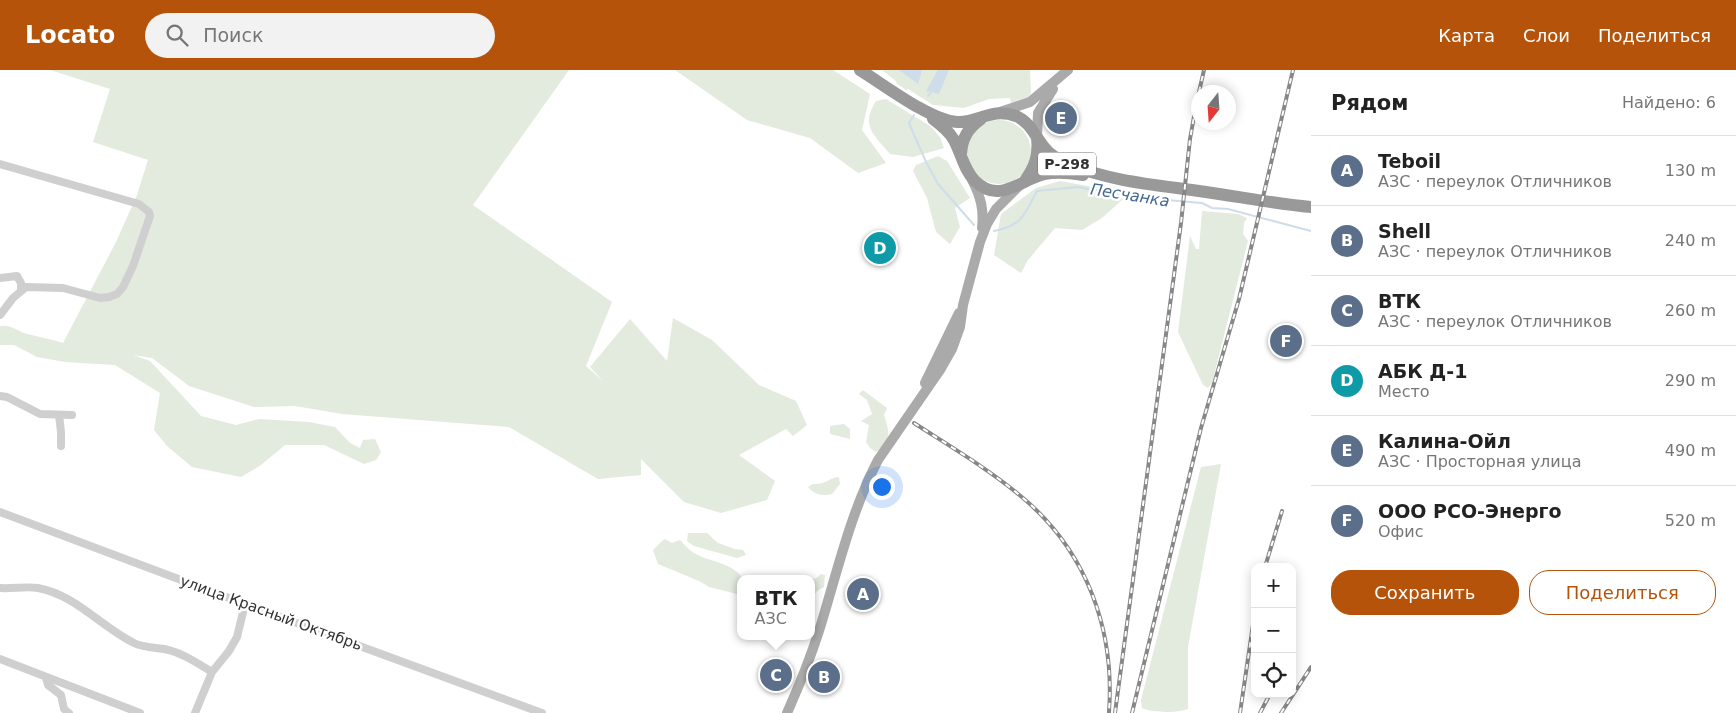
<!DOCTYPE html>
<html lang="ru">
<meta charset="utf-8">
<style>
body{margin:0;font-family:"DejaVu Sans",sans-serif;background:#f2f2f2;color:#222}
.controls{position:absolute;right:15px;bottom:15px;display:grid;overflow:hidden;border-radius:10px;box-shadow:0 2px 12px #0003}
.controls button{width:45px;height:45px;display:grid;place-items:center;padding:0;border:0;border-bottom:1px solid #e0e0e0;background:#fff;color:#222;font:25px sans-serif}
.compass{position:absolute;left:1191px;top:15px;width:45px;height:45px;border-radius:50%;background:#fff;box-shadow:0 2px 12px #0003;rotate:197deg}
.you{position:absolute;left:881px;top:416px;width:18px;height:18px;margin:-12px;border:4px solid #fff;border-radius:50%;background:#1a73e8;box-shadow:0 0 0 8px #1a73e833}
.badge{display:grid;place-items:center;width:32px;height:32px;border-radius:50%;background:#b45309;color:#fff;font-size:16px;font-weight:700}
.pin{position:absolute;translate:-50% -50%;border:2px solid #fff;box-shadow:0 1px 5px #0006}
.popup{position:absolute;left:737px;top:505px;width:78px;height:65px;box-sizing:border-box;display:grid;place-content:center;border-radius:10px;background:#fff;filter:drop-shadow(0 1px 4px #0005);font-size:16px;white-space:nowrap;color:#767676}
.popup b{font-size:19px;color:#222}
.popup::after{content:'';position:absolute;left:50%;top:100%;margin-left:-10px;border:10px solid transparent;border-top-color:#fff}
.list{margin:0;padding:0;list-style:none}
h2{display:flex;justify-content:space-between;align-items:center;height:65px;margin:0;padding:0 20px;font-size:21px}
h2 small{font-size:16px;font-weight:400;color:#767676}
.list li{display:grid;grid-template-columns:32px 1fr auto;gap:15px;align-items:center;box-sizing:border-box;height:70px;padding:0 20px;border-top:1px solid #e0e0e0}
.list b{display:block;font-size:19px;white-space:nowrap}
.list p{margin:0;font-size:16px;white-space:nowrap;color:#767676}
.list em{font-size:16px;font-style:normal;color:#767676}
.actions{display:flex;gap:10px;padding:15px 20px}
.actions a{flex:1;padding:11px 0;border:1px solid #b45309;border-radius:20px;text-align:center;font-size:18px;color:#b45309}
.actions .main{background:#b45309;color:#fff}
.icon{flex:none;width:28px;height:28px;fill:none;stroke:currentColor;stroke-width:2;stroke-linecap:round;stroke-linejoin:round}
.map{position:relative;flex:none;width:1311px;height:643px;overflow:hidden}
header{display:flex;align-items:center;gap:30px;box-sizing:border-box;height:70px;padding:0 25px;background:#b45309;color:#fff}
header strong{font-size:24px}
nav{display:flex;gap:28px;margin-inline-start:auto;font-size:18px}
.search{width:350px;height:45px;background:#f2f2f2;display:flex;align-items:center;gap:12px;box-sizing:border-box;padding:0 18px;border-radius:28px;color:#767676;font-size:19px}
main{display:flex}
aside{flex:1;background:#fff}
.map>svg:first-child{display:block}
.green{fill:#e3eade}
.water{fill:#cfddeb}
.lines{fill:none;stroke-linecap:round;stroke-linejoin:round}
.stream{stroke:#cfddeb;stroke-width:2}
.minor{stroke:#cfcfcf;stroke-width:8}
.major{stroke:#aaa;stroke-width:10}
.highway{stroke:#999;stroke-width:12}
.rail-casing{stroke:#878787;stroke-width:4}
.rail{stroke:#fff;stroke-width:2;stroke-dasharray:5.5;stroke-linecap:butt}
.labels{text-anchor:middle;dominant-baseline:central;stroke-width:5;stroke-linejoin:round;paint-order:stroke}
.shield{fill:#fff;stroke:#707070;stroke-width:1}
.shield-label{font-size:14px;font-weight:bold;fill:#323232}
.street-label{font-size:15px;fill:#323232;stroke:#fff}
.water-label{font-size:16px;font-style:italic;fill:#446990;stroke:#fff}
</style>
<header>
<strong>Locato</strong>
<div class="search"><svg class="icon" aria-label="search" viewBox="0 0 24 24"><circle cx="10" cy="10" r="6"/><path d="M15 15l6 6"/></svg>Поиск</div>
<nav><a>Карта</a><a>Слои</a><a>Поделиться</a></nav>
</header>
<main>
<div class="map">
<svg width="1311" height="643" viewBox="0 0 1311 643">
<rect width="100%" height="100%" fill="#fff"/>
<path class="green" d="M50,0H569L473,135L612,232L586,296L603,311L590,297L630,249L667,291L673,248L712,270L759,315L796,331L807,355L793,366L786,359L739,385L775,411L767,430L721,443L684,432L641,389V405L598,409L509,357L342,344L295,336L254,337L189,316L152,288L133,285L150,291L201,346L236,355L259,349L309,352L335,357L350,373L360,378L363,370L375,369L381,382L376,390L364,394L324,375H285L261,395L241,407L192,397L167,376L154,360L160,323L115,295L65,292L37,287L14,275H0V256C11,254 17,261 27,264C39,267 51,269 63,273L116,172L137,125L148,90L93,72L110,19Z
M675,0H833L870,24L862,60L886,93L858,103L810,68L747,50Z
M882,0H1030L1031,23L1026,31L1011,33L1010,28L989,29L964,38L933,35L908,19L906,20L896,13L897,12Z
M886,29L930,56L940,67L944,78L913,87L890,84C874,65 860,56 876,31Z
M967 82a32 32 0 1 1 64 0a32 32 0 1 1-64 0Z
M938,86L947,91L970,128L955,138L960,157L950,174L936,162L927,128L913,101L916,95Z
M1060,111L1115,121L1123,129L1102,148L1082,160L1055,158L1028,190L1021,203L994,185L1001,144L1036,118Z
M1202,141L1238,144L1247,148L1244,153L1243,164L1248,171L1212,313L1208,318L1203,315L1178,262L1190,166L1196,179H1199Z
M863,320L887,338L884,345C889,361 893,371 876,382L870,378L866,372L869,355L861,351L872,344L867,330L859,324Z
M844,354L850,359V369L830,364V356Z
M1221,394L1188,577V639C1176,643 1154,643 1142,638L1141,630L1201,397Z
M839,407L840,414L832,424C822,426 815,425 808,417L813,414C827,415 827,408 839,407Z
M688,463H707L718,473L735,479L743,480L746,485L737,488L694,476L687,471Z
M665,469L672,473L680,470C684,474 689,480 694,483C708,492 733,492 743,509H741V525L709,517L699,511L658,494L653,480L662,471Z
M821,504L825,505L824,517L817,521L811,529V509H794L804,506L815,509Z"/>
<path class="water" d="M899,0H922L918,14Z
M938,0H949L939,24L926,21Z"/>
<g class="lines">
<path class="stream" d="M928,26L932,21
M914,45L909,53L926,92L938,114L974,155
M994,161C1022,156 1025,144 1037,121L1078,117L1155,132L1167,130L1202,133L1212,138L1228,139L1311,161"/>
<path class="minor" d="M0,94L139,134L149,142L150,146L133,196L123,217L117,224L109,227L100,228L63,218L26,217L13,228L0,245
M0,208L17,206L21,213V221
M0,326L7,327L40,344L72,345
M59,345L61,362V376
M0,442L245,534L542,643
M0,518C12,519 26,516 38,518C76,525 101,557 134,573C144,578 153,577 164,579C181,582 197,593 212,602
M0,589L140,643
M46,608L48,615L61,625L64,639L69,643
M195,643L212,602L229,581L237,567L245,534"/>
<path class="major" d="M1000,42L1030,32L1068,0
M1037,67L1038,43L1053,19
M972,110C981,127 984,140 982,158
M925,313L959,243
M787,643C799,616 810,589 819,561C837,503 850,444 878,390L940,300L952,279L960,257L963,235L980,172L987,154L996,139L1019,116"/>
<path class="highway" d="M860,0C883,14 931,51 957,52C980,53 990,37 1016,46C1030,52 1035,66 1044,77C1050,85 1059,90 1068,94C1112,112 1159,115 1206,122C1241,127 1276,134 1311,137
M933,49C941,55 949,61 954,70C961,83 964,100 975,111C999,135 1021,109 1045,104C1058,101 1071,103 1083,105
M961,84C962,68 968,58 981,49
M1024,112C1035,97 1039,86 1037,68"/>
<g class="rail-casing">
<path id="rail" d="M1199,22L1204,0
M914,353C951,377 990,400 1023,428C1087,482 1115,560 1109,642
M1265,497L1282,441
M1115,643L1181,153L1190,69L1198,24
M1132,643L1201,358L1239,229L1293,0
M1240,643L1255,541
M1260,643L1270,624
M1281,643L1311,597"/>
</g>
<use href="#rail" class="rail"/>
</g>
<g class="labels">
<rect class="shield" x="1038" y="82.5" width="58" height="23" rx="4"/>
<g class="shield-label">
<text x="1067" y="94">Р-298</text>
</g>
<g class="street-label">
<text transform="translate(271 543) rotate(20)">улица Красный Октябрь</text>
</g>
<g class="water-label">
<text transform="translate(1130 125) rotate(9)">Песчанка</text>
</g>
</g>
</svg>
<div class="controls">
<button>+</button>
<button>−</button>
<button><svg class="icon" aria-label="locate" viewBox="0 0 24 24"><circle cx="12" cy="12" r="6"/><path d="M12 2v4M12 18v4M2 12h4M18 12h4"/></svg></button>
</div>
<svg class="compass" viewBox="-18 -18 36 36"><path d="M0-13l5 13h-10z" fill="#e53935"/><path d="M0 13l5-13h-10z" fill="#767676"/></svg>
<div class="you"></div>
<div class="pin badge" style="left:863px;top:524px;background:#5c6f8a">A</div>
<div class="pin badge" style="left:824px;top:607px;background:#5c6f8a">B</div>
<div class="pin badge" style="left:776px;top:605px;background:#5c6f8a">C</div>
<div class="popup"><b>ВТК</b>АЗС</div>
<div class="pin badge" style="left:880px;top:178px;background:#0f9aa8">D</div>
<div class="pin badge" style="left:1061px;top:48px;background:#5c6f8a">E</div>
<div class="pin badge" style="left:1286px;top:271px;background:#5c6f8a">F</div>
</div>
<aside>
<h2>Рядом<small>Найдено: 6</small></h2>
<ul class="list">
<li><span class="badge" style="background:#5c6f8a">A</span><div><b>Teboil</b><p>АЗС · переулок Отличников</p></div><em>130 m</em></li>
<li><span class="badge" style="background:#5c6f8a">B</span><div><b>Shell</b><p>АЗС · переулок Отличников</p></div><em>240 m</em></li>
<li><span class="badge" style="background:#5c6f8a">C</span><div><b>ВТК</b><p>АЗС · переулок Отличников</p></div><em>260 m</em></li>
<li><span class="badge" style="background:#0f9aa8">D</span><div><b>АБК Д-1</b><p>Место</p></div><em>290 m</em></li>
<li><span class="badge" style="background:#5c6f8a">E</span><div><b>Калина-Ойл</b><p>АЗС · Просторная улица</p></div><em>490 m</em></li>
<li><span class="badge" style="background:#5c6f8a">F</span><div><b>ООО РСО-Энерго</b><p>Офис</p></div><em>520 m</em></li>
</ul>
<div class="actions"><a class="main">Сохранить</a><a>Поделиться</a></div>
</aside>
</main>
